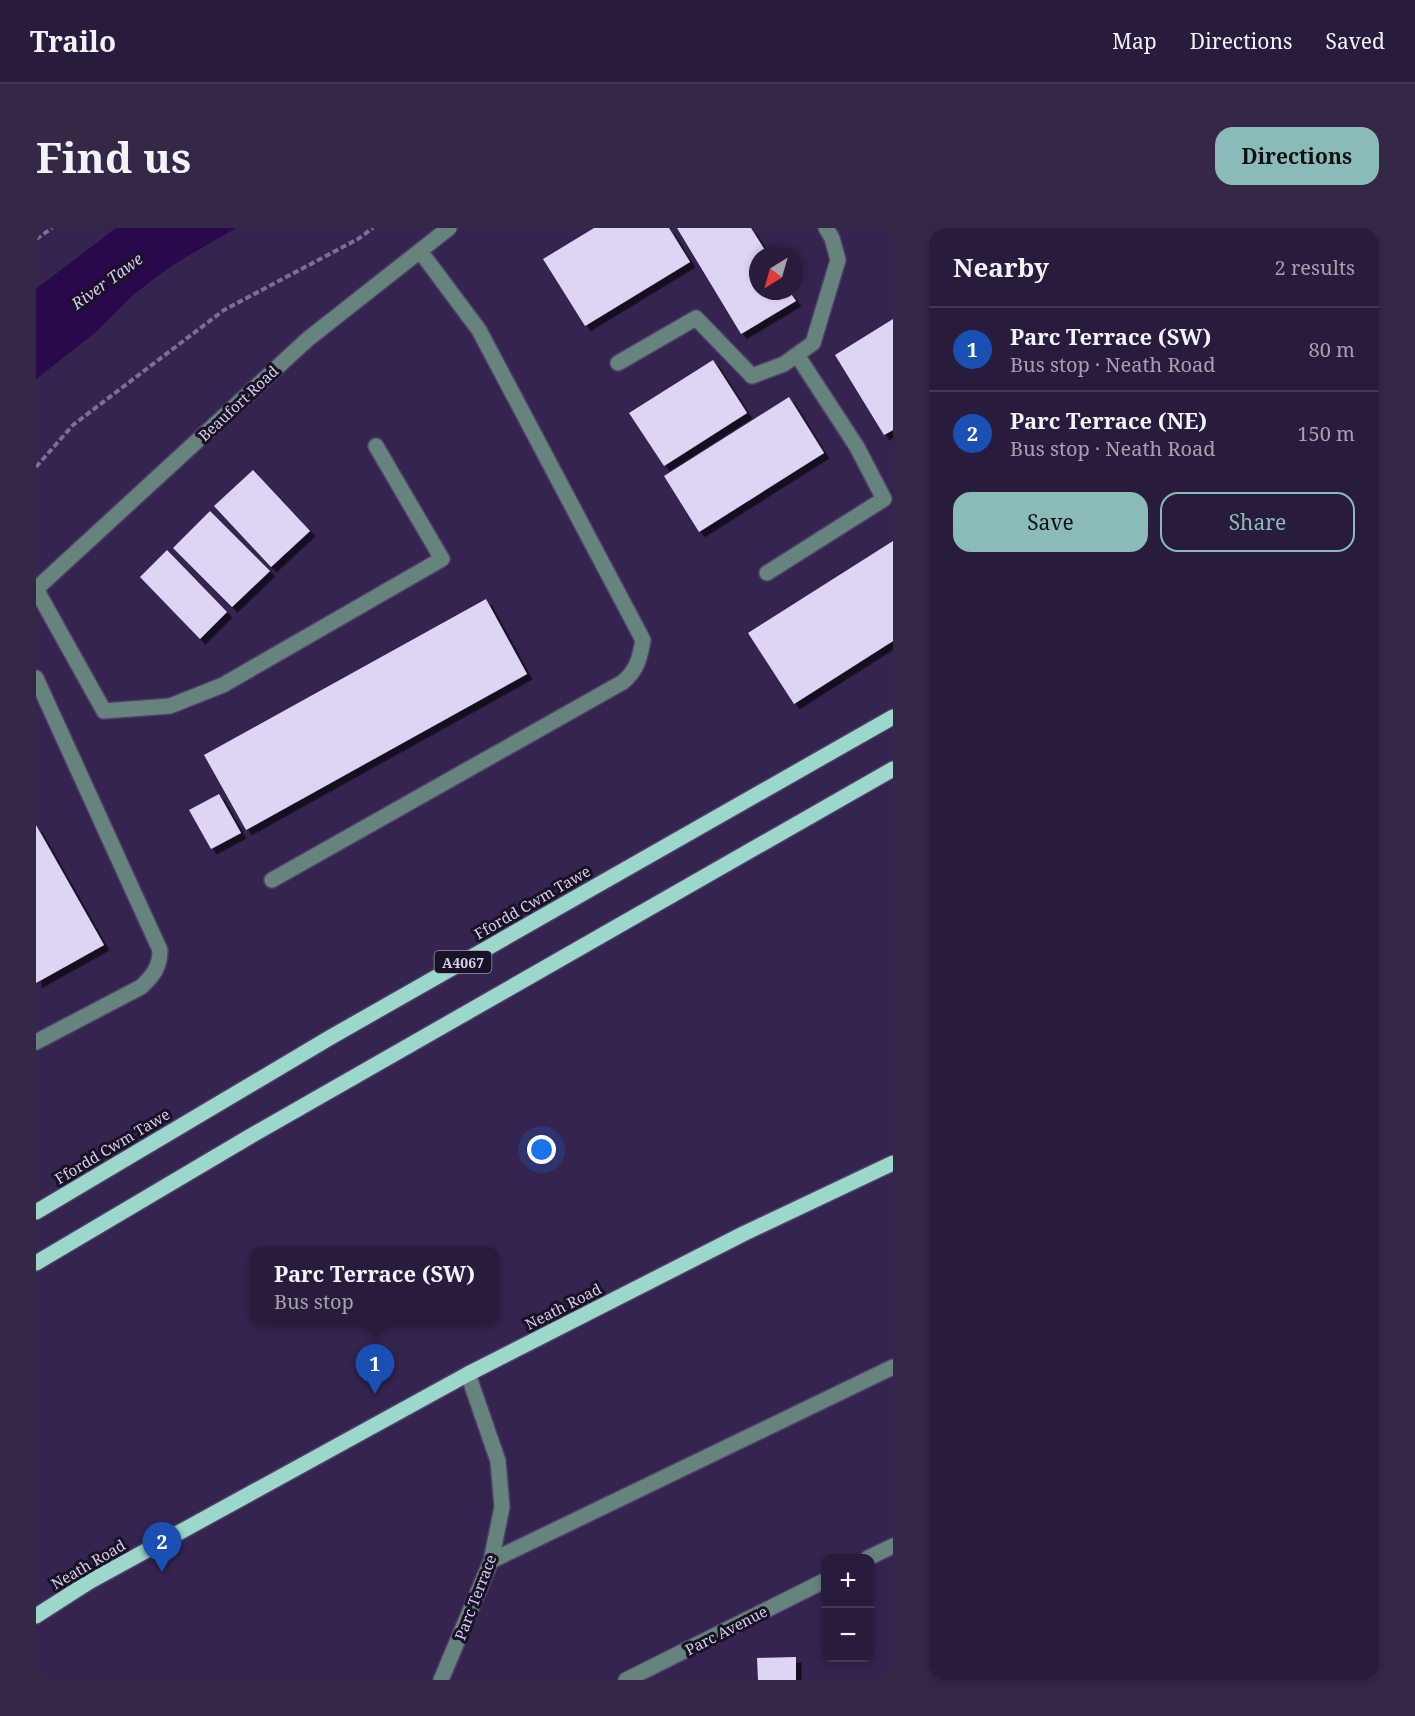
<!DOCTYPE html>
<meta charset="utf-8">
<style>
body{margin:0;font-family:"Noto Serif",serif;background:#342846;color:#f1f3f6}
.controls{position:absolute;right:18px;bottom:18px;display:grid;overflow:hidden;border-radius:12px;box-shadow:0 3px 9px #0003}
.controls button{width:54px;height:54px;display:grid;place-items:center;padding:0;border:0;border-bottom:2px solid #443955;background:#281b3b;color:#f1f3f6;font:30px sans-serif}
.compass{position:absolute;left:713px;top:18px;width:54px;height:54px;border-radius:50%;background:#281b3b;box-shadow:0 3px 9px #0003;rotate:217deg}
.you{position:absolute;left:506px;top:922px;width:21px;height:21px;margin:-15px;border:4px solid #fff;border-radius:50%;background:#1a73e8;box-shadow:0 0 0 9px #1a73e833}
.badge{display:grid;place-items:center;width:39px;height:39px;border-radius:50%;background:#8bbbb9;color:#fff;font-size:20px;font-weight:700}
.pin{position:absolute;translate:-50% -50px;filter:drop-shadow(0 2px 3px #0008)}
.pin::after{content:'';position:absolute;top:32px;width:21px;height:18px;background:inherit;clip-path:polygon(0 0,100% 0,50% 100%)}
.popup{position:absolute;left:214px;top:1019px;width:249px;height:78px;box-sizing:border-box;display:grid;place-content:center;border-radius:12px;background:#281b3b;filter:drop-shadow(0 2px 4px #0005);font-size:20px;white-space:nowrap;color:#a5a1af}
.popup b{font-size:22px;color:#f1f3f6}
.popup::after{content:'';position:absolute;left:50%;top:100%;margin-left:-12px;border:12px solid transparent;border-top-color:#281b3b}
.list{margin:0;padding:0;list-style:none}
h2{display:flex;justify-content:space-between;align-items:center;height:78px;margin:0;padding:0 24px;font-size:26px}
h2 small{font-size:20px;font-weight:400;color:#a5a1af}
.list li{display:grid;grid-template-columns:39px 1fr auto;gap:18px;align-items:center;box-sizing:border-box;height:84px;padding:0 24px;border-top:2px solid #443955}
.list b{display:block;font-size:22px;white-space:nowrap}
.list p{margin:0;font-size:20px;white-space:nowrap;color:#a5a1af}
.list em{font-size:20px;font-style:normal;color:#a5a1af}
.actions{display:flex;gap:12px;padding:18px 24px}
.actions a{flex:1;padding:14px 0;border:2px solid #8bbbb9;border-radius:18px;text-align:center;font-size:21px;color:#8bbbb9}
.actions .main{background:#8bbbb9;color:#111}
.map{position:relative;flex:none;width:857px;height:1452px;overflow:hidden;border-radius:18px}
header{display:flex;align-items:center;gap:36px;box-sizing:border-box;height:84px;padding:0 30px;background:#281b3b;border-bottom:2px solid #443955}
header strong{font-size:28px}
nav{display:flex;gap:33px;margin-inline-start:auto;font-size:21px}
.intro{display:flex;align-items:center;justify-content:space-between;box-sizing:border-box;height:144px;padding:0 36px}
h1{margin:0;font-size:42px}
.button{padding:15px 27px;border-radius:18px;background:#8bbbb9;color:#111;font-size:21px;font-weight:700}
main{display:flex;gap:36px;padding:0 36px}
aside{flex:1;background:#281b3b;border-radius:18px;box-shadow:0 3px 9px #0003}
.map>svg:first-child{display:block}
.water{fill:#29084b}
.building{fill:#ded4f4;filter:url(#shadow)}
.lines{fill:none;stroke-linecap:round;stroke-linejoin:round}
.minor-casing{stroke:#4f3f67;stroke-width:18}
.major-casing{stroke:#4f3f67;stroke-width:18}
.path{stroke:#7d6f93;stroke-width:4;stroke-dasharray:6 3;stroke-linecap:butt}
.minor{stroke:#66837d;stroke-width:15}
.major{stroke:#9bd8cb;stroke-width:15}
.labels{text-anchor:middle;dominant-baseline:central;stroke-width:6;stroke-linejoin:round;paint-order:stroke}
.shield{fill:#191226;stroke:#9d95ae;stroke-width:1.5}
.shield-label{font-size:14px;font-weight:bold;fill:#d6cde8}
.street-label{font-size:15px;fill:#d6cde8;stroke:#191226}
.water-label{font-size:16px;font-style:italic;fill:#d9ccf4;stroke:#191226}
</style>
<header>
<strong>Trailo</strong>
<nav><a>Map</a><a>Directions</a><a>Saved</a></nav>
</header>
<div class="intro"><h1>Find us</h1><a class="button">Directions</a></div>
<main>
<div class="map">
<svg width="857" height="1452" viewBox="0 0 857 1452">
<defs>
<filter id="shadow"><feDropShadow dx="5.5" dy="5.5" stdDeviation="0" flood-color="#0009"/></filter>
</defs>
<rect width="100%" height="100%" fill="#35244f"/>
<path class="water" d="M80,0H200L145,32L120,49L96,68L60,104L0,151V61Z"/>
<path class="building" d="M558,0H633L654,34L549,98L507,31Z
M641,0H715L732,27H722V63H753L760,73L705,106Z
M857,91V202L848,207L799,127Z
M677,132L711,185L628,238L593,185Z
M753,169L788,225L663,304L628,248Z
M217,242L274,303L235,339L178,278Z
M174,283L234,343L196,379L137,320Z
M857,313V413L758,476L712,405Z
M131,322L191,384L164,411L104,349Z
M450,371L491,446L210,602L168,527Z
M183,566L205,605L175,621L153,582Z
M0,597L68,717L0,755Z
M760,1429V1452H722L721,1430Z"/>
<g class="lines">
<g class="minor-casing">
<path id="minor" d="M582,135L660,90L716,148L748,136L777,115L802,32L796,10L790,0
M731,345L848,271L821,219L761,127
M0,361L68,483L134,478L187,457L406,331L340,218
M0,361L272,111L413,0
M0,450L124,722C124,739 117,748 105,759L0,814
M236,652L587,454C601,442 604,430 607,412L443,102L384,23
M832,1330L857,1318
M455,1333L857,1139
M405,1452L455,1333L466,1279L462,1233L432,1146
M590,1452L790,1352"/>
</g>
<g class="major-casing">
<path id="major" d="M0,984L295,809L857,489
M0,1035L213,909L857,541
M0,1388L53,1354L432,1146L707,1006L857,935"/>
</g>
<path class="path" d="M0,11L16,0
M0,239L37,197L188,82L322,11L337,0"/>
<use href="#minor" class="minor"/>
<use href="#major" class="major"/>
</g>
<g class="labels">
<rect class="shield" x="398.5" y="723" width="57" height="22" rx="4.5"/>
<g class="shield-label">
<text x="427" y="734">A4067</text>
</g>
<g class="street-label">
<text transform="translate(202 175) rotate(-43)">Beaufort Road</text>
<text transform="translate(496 674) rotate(-30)">Ffordd Cwm Tawe</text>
<text transform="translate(76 918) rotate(-31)">Ffordd Cwm Tawe</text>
<text transform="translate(527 1078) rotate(-27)">Neath Road</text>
<text transform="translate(52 1336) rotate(-30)">Neath Road</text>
<text transform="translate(439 1369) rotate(-69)">Parc Terrace</text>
<text transform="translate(690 1402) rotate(-27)">Parc Avenue</text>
</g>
<g class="water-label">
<text transform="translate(71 53) rotate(-36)">River Tawe</text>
</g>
</g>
</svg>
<div class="controls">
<button>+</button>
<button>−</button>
</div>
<svg class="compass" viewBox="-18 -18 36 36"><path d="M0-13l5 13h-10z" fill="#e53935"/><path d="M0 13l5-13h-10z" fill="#a5a1af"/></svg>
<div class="you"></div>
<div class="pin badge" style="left:339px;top:1166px;background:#1a4fb4">1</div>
<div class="popup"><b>Parc Terrace (SW)</b>Bus stop</div>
<div class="pin badge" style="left:126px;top:1344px;background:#1a4fb4">2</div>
</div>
<aside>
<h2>Nearby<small>2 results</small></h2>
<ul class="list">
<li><span class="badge" style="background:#1a4fb4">1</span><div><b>Parc Terrace (SW)</b><p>Bus stop · Neath Road</p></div><em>80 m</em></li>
<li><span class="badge" style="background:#1a4fb4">2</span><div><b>Parc Terrace (NE)</b><p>Bus stop · Neath Road</p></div><em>150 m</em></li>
</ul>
<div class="actions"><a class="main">Save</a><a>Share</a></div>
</aside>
</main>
